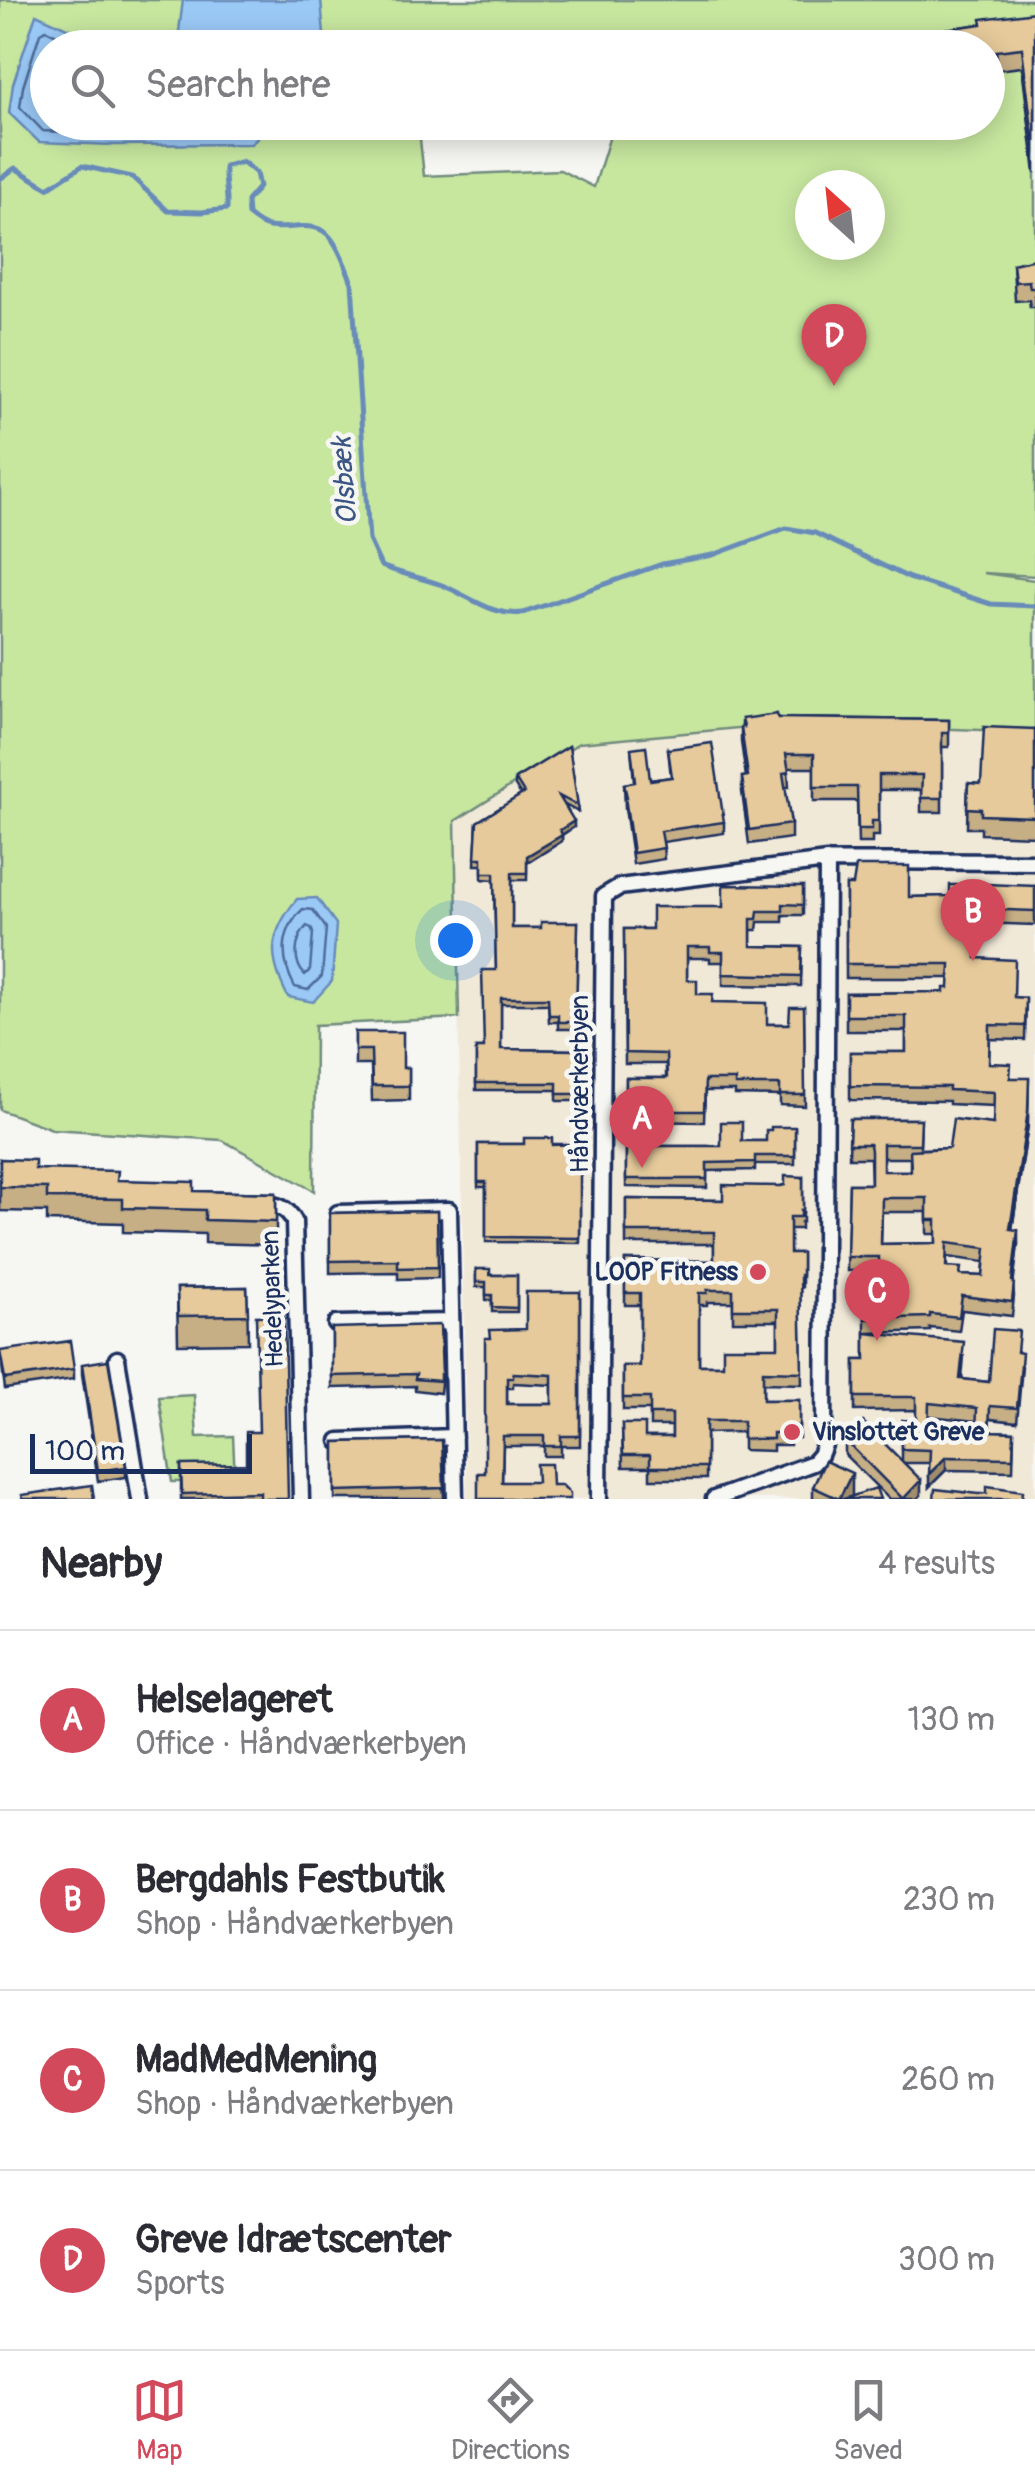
<!DOCTYPE html>
<meta charset="utf-8">
<style>
body{margin:0;font-family:Pangolin,sans-serif;background:#f7f7f7;color:#2b2b33}
.compass{position:absolute;left:795px;top:170px;width:90px;height:90px;border-radius:50%;background:#fff;box-shadow:0 5px 25px #0003;rotate:333deg}
.scale{position:absolute;left:30px;bottom:25px;width:222px;box-sizing:border-box;padding-left:10px;border:5px solid #1b2f5e;border-top:0;font-size:28px;line-height:35px;white-space:nowrap;color:#1b2f5e;-webkit-text-stroke:8px #f6f6f2;paint-order:stroke}
.you{position:absolute;left:455px;top:940px;width:35px;height:35px;margin:-25px;border:8px solid #fff;border-radius:50%;background:#1a73e8;box-shadow:0 0 0 15px #1a73e833}
.badge{display:grid;place-items:center;width:65px;height:65px;border-radius:50%;background:#d1495b;color:#fff;font-size:32px;font-weight:700}
.pin{position:absolute;translate:-50% -82px;filter:drop-shadow(0 2px 5px #0008)}
.pin::after{content:'';position:absolute;top:52px;width:35px;height:30px;background:inherit;clip-path:polygon(0 0,100% 0,50% 100%)}
.list{margin:0;padding:0;list-style:none}
h2{display:flex;justify-content:space-between;align-items:center;height:130px;margin:0;padding:0 40px;font-size:42px}
h2 small{font-size:32px;font-weight:400;color:#7c7c81}
.list li{display:grid;grid-template-columns:65px 1fr auto;gap:30px;align-items:center;box-sizing:border-box;height:180px;padding:0 40px;border-top:2px solid #e1e1e2}
.list b{display:block;font-size:38px;white-space:nowrap}
.list p{margin:0;font-size:32px;white-space:nowrap;color:#7c7c81}
.list em{font-size:32px;font-style:normal;color:#7c7c81}
.icon{flex:none;width:55px;height:55px;fill:none;stroke:currentColor;stroke-width:2;stroke-linecap:round;stroke-linejoin:round}
.map{position:relative;flex:none;width:1035px;height:1499px;overflow:hidden}
.search{position:absolute;background:#fff;box-shadow:0 5px 25px #0003;left:30px;right:30px;top:30px;height:110px;display:flex;align-items:center;gap:25px;box-sizing:border-box;padding:0 35px;border-radius:55px;color:#7c7c81;font-size:38px}
.sheet{height:850px;background:#fff}
nav{display:flex;justify-content:space-around;align-items:center;box-sizing:border-box;height:140px;border-top:2px solid #e1e1e2;background:#fff;font-size:28px;color:#7c7c81}
nav a{display:grid;justify-items:center;gap:5px}
nav .on{color:#d1495b}
.map>svg:first-child{display:block}
.built{fill:#f1e9d8}
.green{fill:#c7e79f;stroke:#718b7e;stroke-width:2.5;fill-rule:evenodd}
.water{fill:#9bc9f6;stroke:#688bb9;stroke-width:2.5}
.lines{fill:none;stroke-linecap:round;stroke-linejoin:round}
.shore{stroke:#4e6d9b;stroke-width:2.5}
.stream{stroke:#688bb9;stroke-width:5}
.street-casing{stroke:#1b2f5e;stroke-width:21}
.street{stroke:#f6f6f2;stroke-width:14}
.wall{fill:#c6ae85;stroke:#1b2f5e;stroke-width:2.5;fill-rule:evenodd}
.shaded-wall{fill:#a18d6c;stroke:#1b2f5e;stroke-width:2.5}
.building{fill:#e6ca9b;stroke:#1b2f5e;stroke-width:2.5;fill-rule:evenodd}
.poi-dot{fill:#d1495b;stroke:#f6f6f2;stroke-width:4}
.labels{text-anchor:middle;dominant-baseline:central;stroke-width:9;stroke-linejoin:round;paint-order:stroke}
.street-label{font-size:25px;fill:#1b2f5e;stroke:#f6f6f2}
.poi-label{font-size:25px;font-weight:bold;fill:#1b2f5e;stroke:#f6f6f2;text-anchor:end}
.water-label{font-size:28px;font-style:italic;fill:#3b5684;stroke:#f6f6f2}
</style>
<div class="map">
<svg width="1035" height="1499" viewBox="0 0 1035 1499">
<rect width="100%" height="100%" fill="#f6f6f2"/>
<filter id="ink" filterUnits="userSpaceOnUse"><feTurbulence type="fractalNoise" baseFrequency=".01" numOctaves="2"/><feDisplacementMap in="SourceGraphic" scale="20" xChannelSelector="R" yChannelSelector="G"/><feConvolveMatrix kernelMatrix="1 2 1 2 8 2 1 2 1" color-interpolation-filters="sRGB"/></filter>
<g filter="url(#ink)">
<path class="built" d="M790,723L1035,732V1499H467L455,822L579,743Z"/>
<path class="green" d="M0,0H1035V576L983,573L1035,580V732L790,723L579,743L455,821L459,1018L315,1025L314,1191L222,1140L52,1129L0,1110ZM48,48H988V122L614,123L594,187L560,170L424,176L418,122H48ZM810,185H870V245H810Z
M194,1395L197,1437L233,1436L235,1481L172,1482L159,1397Z"/>
<path class="water" d="M183,0H321L325,47H177Z
M36,14L109,47L48,48V122L251,123L258,138L251,144L114,145L39,142L9,113L13,84Z
M317,898L336,924L332,981L313,1002L288,997C268,958 268,934 297,899Z"/>
<g class="lines">
<path class="shore" d="M84,48L46,30L40,33L23,87L20,107L43,131L114,135L238,134L242,131L243,122
M303,909L313,910L326,928L322,976L308,990L295,987C280,960 280,931 303,909Z
M307,926L311,928L313,933L310,970L305,975C292,962 295,938 307,926Z"/>
<path class="stream" d="M0,179L15,168L48,188L82,166L132,177L168,211L202,212L227,209C228,194 224,181 225,166L243,162L256,173L259,187L247,201L248,215C254,220 261,226 269,227C290,231 316,218 331,238C341,251 346,268 352,283L369,540L381,566C401,574 422,578 442,585C469,596 493,617 523,613L662,564L713,555L786,528L815,533L909,578L991,604L1035,606"/>
<g class="street-casing">
<path id="street" d="M258,1203C275,1205 286,1205 294,1221L301,1499
M338,1213L449,1210L455,1499
M336,1324L451,1322
M117,1359L140,1499
M339,1441L454,1437
M599,1499L604,896L619,887L827,861L1035,862
M714,1499L813,1463L820,1455L824,1445L827,861"/>
</g>
<use href="#street" class="street"/>
</g>
<path class="wall" d="M1035,12V173L1022,67L997,70V77L988,78V48H901V35L981,24Z
M1035,259V307H1030L1029,300L1015,301L1013,264Z
M778,718L949,720V747H942V812H921V790H879V836H872V843H858L857,801H814V768H788L789,787H785L791,824V838L749,844L742,792V777H746L741,742V727H742V719Z
M1035,729V836L981,834V828H967L968,783L981,784Z
M569,746L578,812L565,805L574,827L562,835V841L527,863V880H512V928H541L578,922L576,1029H558V1022H549L548,1004H501V1049L578,1050L577,1101H557V1090H476V1048H484L496,970L494,880L482,879V865H475L477,822L521,795L515,786V779Z
M631,748L650,780L671,777L668,749L724,822V833L663,842L664,859L633,864L625,808L624,784L634,782Z
M846,885L909,897L950,896L1035,886V925L978,923L977,958L1015,998H1026L1025,1040L990,1039L989,1063L1011,1078L1028,1125L1012,1229L1018,1244L1013,1281L1014,1296L1012,1316L962,1310L959,1331L930,1328V1331L867,1333L964,1356L962,1379L989,1382L1018,1352L1022,1366L1017,1422L990,1419L989,1431L1014,1432L1013,1471L946,1470L929,1487L930,1463H903L921,1495L917,1499H889L845,1455V1440L902,1461V1420L916,1421V1410L855,1411V1360H865V1298H879V1271H847L849,1184H871L870,1158H849L850,1119H921L920,1149L949,1148L993,1124L994,1106L949,1104V1101L850,1100V1052H906V1031H846V993L944,992L949,988L950,978H846ZM883,1158H910V1171H883ZM882,1212H927V1234H936V1243L881,1244ZM947,1257L984,1262L983,1276L961,1275L947,1267ZM929,1416L977,1421L976,1434L929,1432Z
M803,886V915H783V922H758L757,930H751V946L802,947L801,986L723,985V962H710V958H687V980L697,994L712,1002L767,1024H789L804,1007L805,1106L780,1105V1096L735,1095V1091H705L704,1122L626,1121V1078H666V1064H625L624,929H652L723,907Z
M355,1032L403,1068H409V1100L372,1101L371,1065H355Z
M795,1127V1164H755V1170L707,1171V1188L626,1187V1146H721L742,1141H766Z
M478,1144H580V1243L486,1242V1187H478Z
M0,1159L35,1169L194,1191L276,1193V1245L205,1243V1234L123,1232V1223L47,1221V1212L0,1211Z
M803,1177V1222H801V1229H790V1253H802V1287H800L802,1384L763,1383V1400H799V1438H790V1445H773V1451L743,1450V1432L706,1433V1479H650V1467H623L622,1424L645,1437H672V1426H650V1410H623V1366H640V1305H625V1260L714,1261V1244H626V1199L723,1200L781,1186ZM707,1302H733V1321H778V1347L723,1365H699V1305H707Z
M437,1211L438,1278L398,1279V1272L330,1273V1213Z
M476,1269L490,1275H517V1312H492V1300H486V1287H476Z
M247,1287L248,1343L178,1344L177,1288Z
M580,1292V1446H561V1456H544V1446H503L502,1482L552,1485L478,1499L485,1473L491,1338L526,1329ZM513,1383L552,1385V1404H507V1388H513Z
M332,1328L442,1374L440,1393L415,1390V1386L332,1388Z
M0,1351L74,1369V1379L5,1389Z
M82,1364L126,1467V1477L98,1481L82,1374Z
M442,1440L444,1499H335V1442Z
M181,1465L288,1499H181Z
M813,1487L852,1496L880,1499H813Z"/>
<path class="shaded-wall" d="M574,821V827L560,836V830Z
M562,835V841L527,863V856Z
M1029,1078L1028,1125L1010,1243V1229Z
M1018,1230V1244L1012,1295V1281Z
M946,1457V1470L929,1487V1474Z
M852,1473V1499H839Z
M921,1480V1495L917,1499H903Z"/>
<path class="building" d="M1035,12V154L1022,48L996,51L997,58L988,59V48H903L901,35L982,24L981,19Z
M1035,259V288H1030L1029,281L1015,282L1013,264Z
M777,714L778,718L949,720V733H942V798H921L922,775H879V821H872V829H858L857,787H814V754H786L789,772L783,773L791,824L749,830L742,777L748,776L741,727H744L742,719Z
M984,727L1035,729V817L981,815V809L967,808L968,783L981,784Z
M712,743L724,822L661,831L664,848L633,853L625,797H627L624,784L635,782L631,748L646,746L650,780L672,777L668,749Z
M569,746L578,806L559,796L574,821L560,830L562,835L527,856V873H512V928H541V922H578L576,1022H558V1015H549L548,998H501V1049L578,1050L577,1094H557V1083H476V1048H484L482,970H496L494,873H482V858H475L477,822L524,793L515,779Z
M856,866H909V897L950,896V885H962V883L1035,886V911L978,909L976,958L1015,960L1014,997L1026,998L1025,1026L990,1025L989,1063L1011,1064L1010,1078H1029L1028,1111L1010,1229L1018,1230L1012,1281L1014,1282L1012,1302L962,1296L959,1317L930,1314V1317L865,1319V1298H879V1257H847L849,1184H871V1151L870,1144H849L850,1119H921L920,1144H883V1171H911L910,1150L949,1148L953,1119L993,1124L994,1092L949,1090V1087L850,1086V1052H906V1016H846V993L944,992V988H949L950,964H846V885H853ZM882,1198H927V1220H936V1243L881,1244ZM947,1243L986,1248L983,1276L960,1275L961,1268L946,1267Z
M723,885L803,886V905L783,904V911H758L757,919H751V946L802,947L801,976L723,974V952H710V947H687V980H697V994H713L712,1002L767,1003V1024H789L790,1007H804L805,1095H780V1085H735V1080H705L704,1111H626V1078H667L666,1054L625,1053L624,929H652V907H723Z
M355,1032H403V1068H409V1086H372L371,1050H355Z
M721,1122H742V1141H766V1130H771V1127H795V1156H755V1162L707,1163V1179H626V1146H721Z
M524,1138H552V1145L580,1144V1238L486,1237V1182H478V1144H524Z
M0,1159L35,1160V1169L118,1171L117,1180L194,1182V1191L276,1193V1222L205,1220V1210L123,1208V1199L47,1198V1188L0,1187Z
M785,1176L803,1177V1211L801,1210V1217H790V1253H802V1275H800L802,1372L763,1371V1400H799V1426H790V1433H773V1439H743V1421H706V1467H650V1455H623L622,1424H645V1437H672V1414H650V1398H623V1366H640V1293H625V1260L714,1261V1232H626V1199L723,1200V1185L781,1186L785,1185ZM707,1290H733V1309H778V1347H723V1365H699V1293H707Z
M437,1211L438,1267L398,1268V1260L330,1261V1213Z
M476,1269H490V1275H517V1308L492,1307V1295H486V1282H476Z
M247,1287L248,1315L178,1316L177,1288Z
M526,1292H580V1436H561V1446H544V1436H503L502,1482H537L536,1464H551L552,1485H562L570,1493V1499H478V1473H485V1338H491L490,1330L526,1329ZM513,1373L552,1375V1404H507V1378H513Z
M284,1315L288,1499H260V1492L182,1494L181,1465L246,1464V1432H259L256,1316Z
M440,1325L442,1374H440V1381L415,1379L416,1374L332,1376V1328Z
M993,1329L1019,1331L1017,1352L1022,1353L1017,1408L990,1406L989,1431L1014,1432L1013,1458L946,1457L929,1474L930,1450L902,1449V1420L916,1421V1397H855V1360H865V1333L964,1342L960,1379L989,1382ZM929,1403L977,1408L976,1434L928,1432Z
M70,1341L74,1369L5,1379L0,1351Z
M108,1360L126,1467L98,1471L82,1364Z
M863,1422L921,1480L903,1499L845,1440Z
M442,1440L444,1488L335,1491V1442Z
M825,1461L852,1473L839,1499L813,1487Z
M92,1485L94,1499H23L22,1495Z
M987,1486L1023,1491L1022,1499H934L935,1489L979,1494L987,1493Z
M876,1488L880,1499H844Z"/>
</g>
<g class="poi-dot">
<circle cx="758" cy="1272" r="10"/>
<circle cx="792" cy="1432" r="10"/>
</g>
<g class="labels">
<g class="street-label">
<text transform="translate(580 1084) rotate(-90)">Håndværkerbyen</text>
<text transform="translate(273 1299) rotate(-92)">Hedelyparken</text>
</g>
<g class="poi-label">
<text x="738" y="1272">LOOP Fitness</text>
<text x="812" y="1432" text-anchor="start">Vinslottet Greve</text>
</g>
<g class="water-label">
<text transform="translate(345 481) rotate(-94)">Olsbæk</text>
</g>
</g>
</svg>
<svg class="compass" viewBox="-18 -18 36 36"><path d="M0-13l5 13h-10z" fill="#e53935"/><path d="M0 13l5-13h-10z" fill="#7c7c81"/></svg>
<div class="scale">100 m</div>
<div class="you"></div>
<div class="pin badge" style="left:642px;top:1168px">A</div>
<div class="pin badge" style="left:973px;top:961px">B</div>
<div class="pin badge" style="left:877px;top:1341px">C</div>
<div class="pin badge" style="left:834px;top:386px">D</div>
<div class="search"><svg class="icon" aria-label="search" viewBox="0 0 24 24"><circle cx="10" cy="10" r="6"/><path d="M15 15l6 6"/></svg>Search here</div>
</div>
<section class="sheet">
<h2>Nearby<small>4 results</small></h2>
<ul class="list">
<li><span class="badge">A</span><div><b>Helselageret</b><p>Office · Håndværkerbyen</p></div><em>130 m</em></li>
<li><span class="badge">B</span><div><b>Bergdahls Festbutik</b><p>Shop · Håndværkerbyen</p></div><em>230 m</em></li>
<li><span class="badge">C</span><div><b>MadMedMening</b><p>Shop · Håndværkerbyen</p></div><em>260 m</em></li>
<li><span class="badge">D</span><div><b>Greve Idrætscenter</b><p>Sports</p></div><em>300 m</em></li>
</ul>
</section>
<nav>
<a class="on"><svg class="icon" aria-label="map" viewBox="0 0 24 24"><path d="M3 6l6-2 6 2 6-2v14l-6 2-6-2-6 2zM9 4v14M15 6v14"/></svg>Map</a>
<a><svg class="icon" aria-label="directions" viewBox="0 0 24 24"><path d="M12 3l9 9-9 9-9-9zM9 14v-3h6M13 9l2 2-2 2"/></svg>Directions</a>
<a><svg class="icon" aria-label="saved" viewBox="0 0 24 24"><path d="M7 4h10v16l-5-4-5 4z"/></svg>Saved</a>
</nav>
